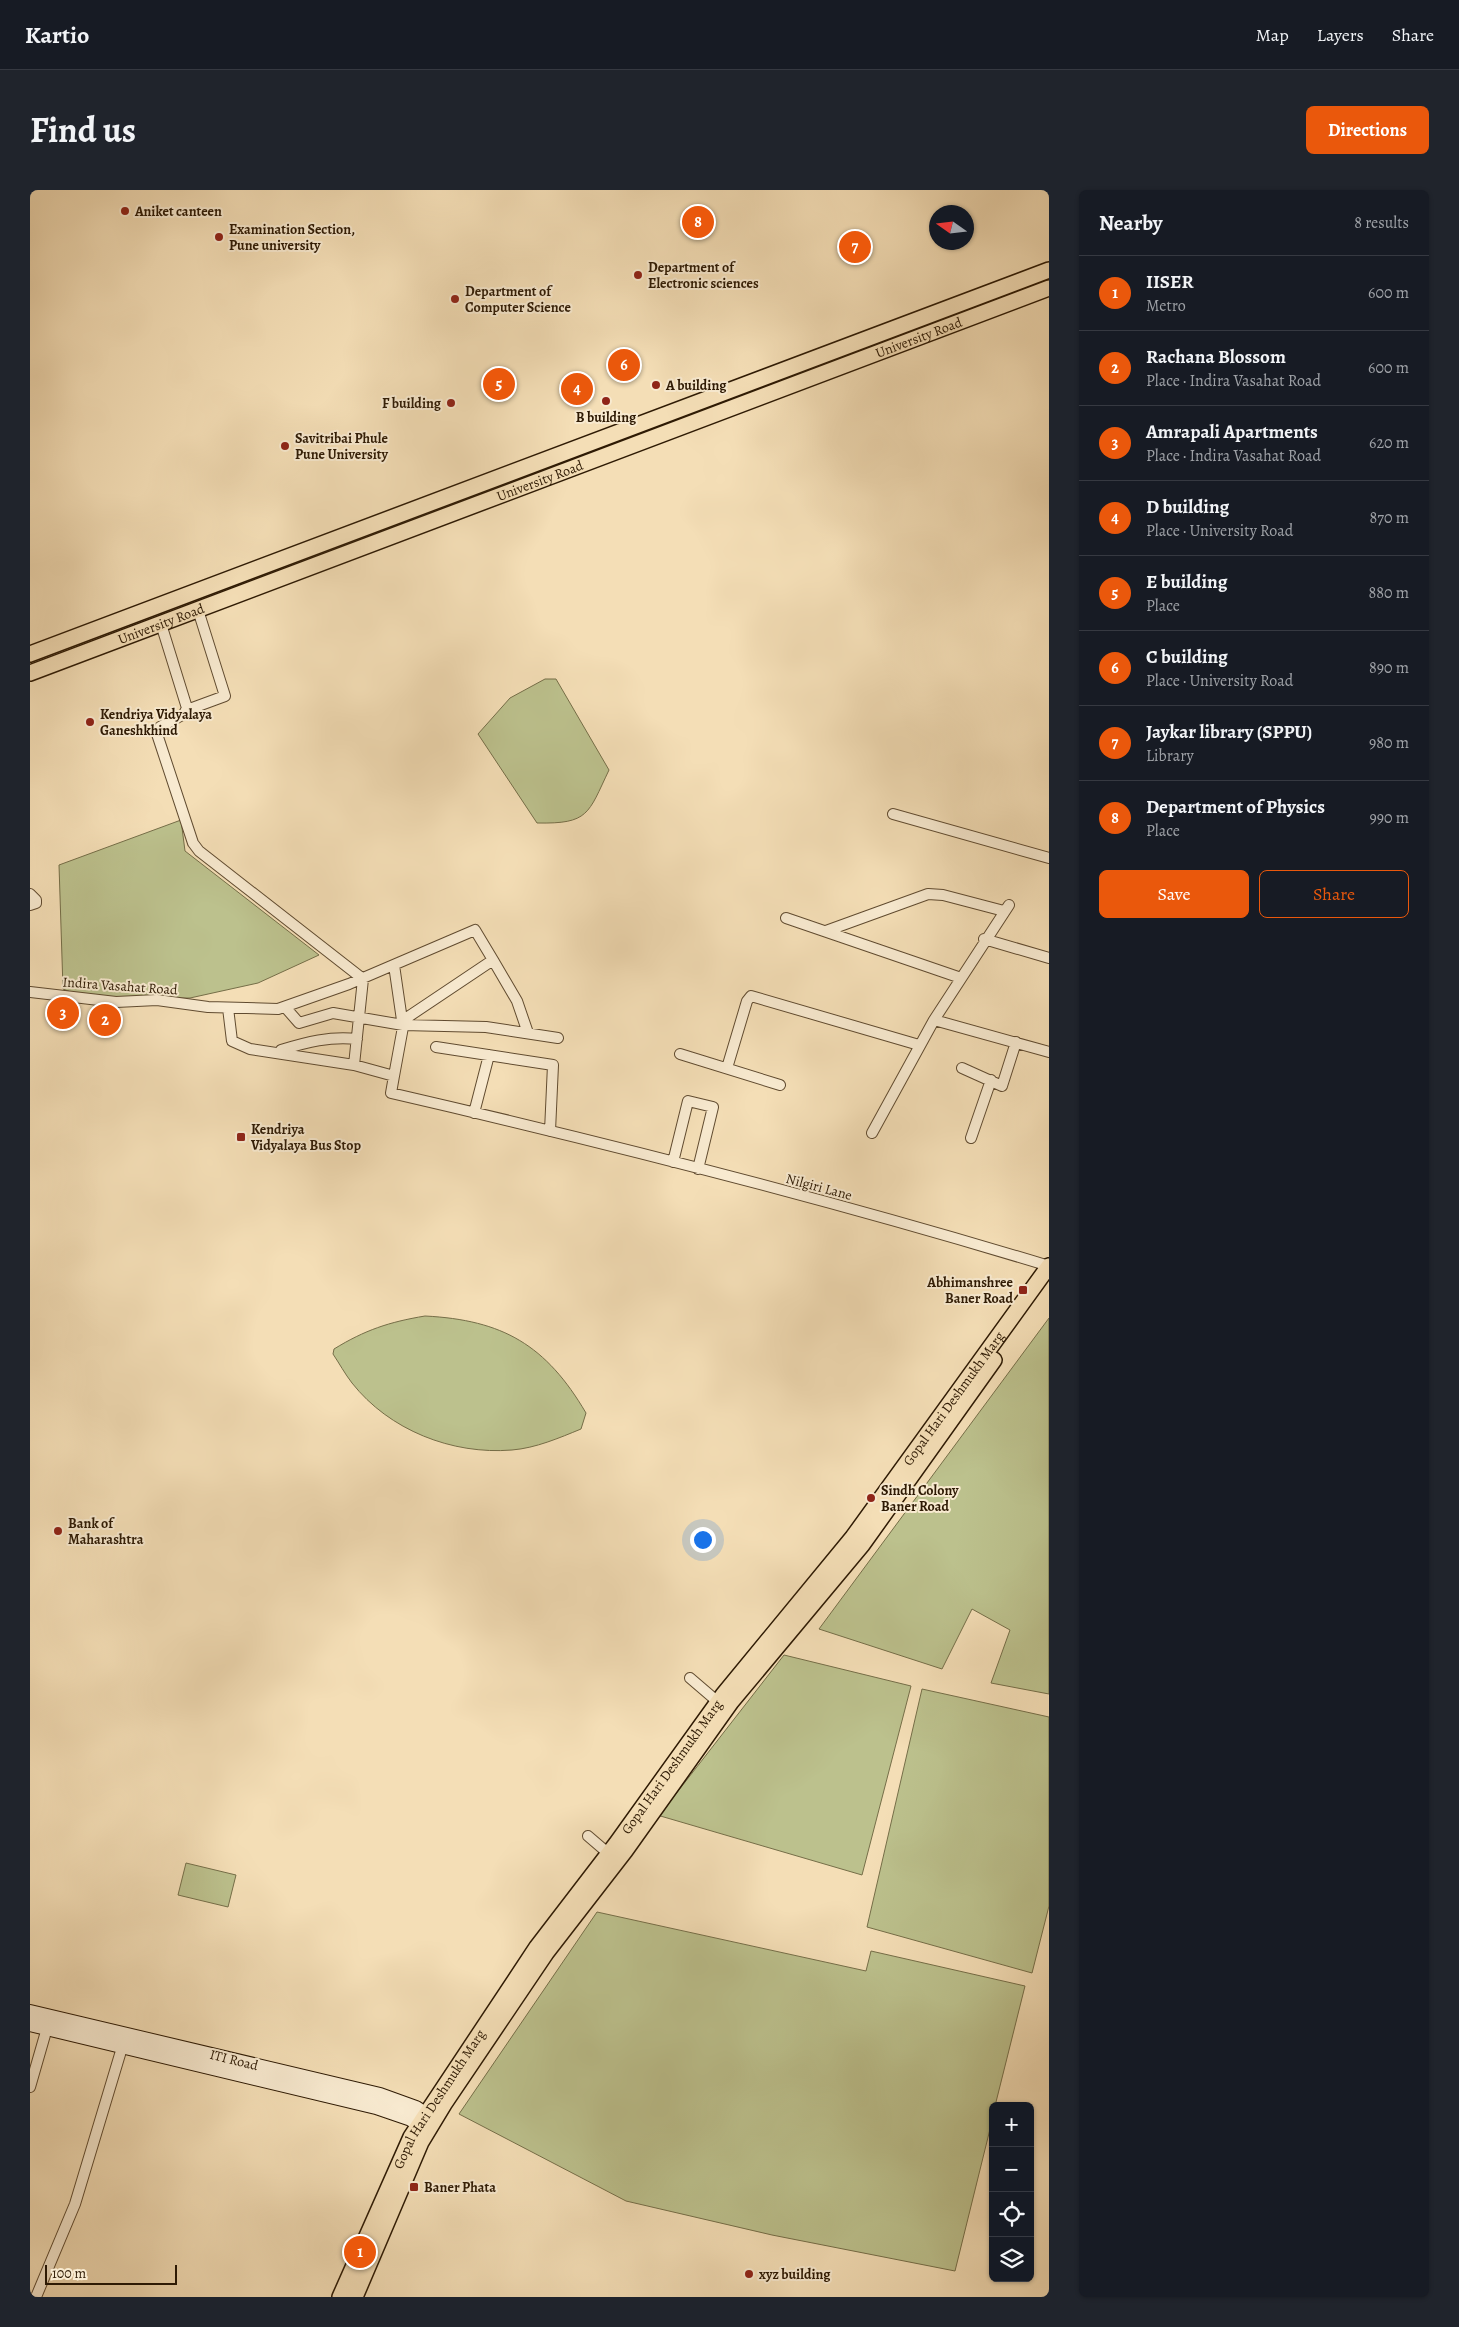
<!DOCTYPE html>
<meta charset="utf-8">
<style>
body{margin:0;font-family:Alegreya,serif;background:#20242c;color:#f1f3f6}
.controls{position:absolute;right:15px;bottom:15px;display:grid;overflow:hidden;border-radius:8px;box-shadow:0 1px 4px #0004}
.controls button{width:45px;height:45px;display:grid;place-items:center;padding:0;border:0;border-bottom:1px solid #363941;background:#171b24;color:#f1f3f6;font:25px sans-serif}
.compass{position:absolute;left:899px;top:15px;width:45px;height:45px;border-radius:50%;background:#171b24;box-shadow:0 1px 4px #0004;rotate:284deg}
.scale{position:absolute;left:15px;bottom:12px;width:132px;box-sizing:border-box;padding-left:5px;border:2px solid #2e1a04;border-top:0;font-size:14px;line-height:18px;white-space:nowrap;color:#2e1a04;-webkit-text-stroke:4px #f8ead0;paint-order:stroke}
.you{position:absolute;left:672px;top:1349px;width:18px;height:18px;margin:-12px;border:4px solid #fff;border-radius:50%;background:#1a73e8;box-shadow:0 0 0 8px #1a73e833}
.badge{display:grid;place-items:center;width:32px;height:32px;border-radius:50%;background:#ea580c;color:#fff;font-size:16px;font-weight:700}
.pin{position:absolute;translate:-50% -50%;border:2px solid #fff;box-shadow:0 1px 5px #0006}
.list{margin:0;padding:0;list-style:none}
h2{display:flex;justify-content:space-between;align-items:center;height:65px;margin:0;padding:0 20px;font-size:21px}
h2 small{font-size:16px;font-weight:400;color:#9ea1a6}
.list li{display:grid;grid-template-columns:32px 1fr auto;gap:15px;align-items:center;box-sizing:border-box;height:75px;padding:0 20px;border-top:1px solid #363941}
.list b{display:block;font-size:19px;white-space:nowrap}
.list p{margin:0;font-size:16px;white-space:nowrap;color:#9ea1a6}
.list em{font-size:16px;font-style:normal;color:#9ea1a6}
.actions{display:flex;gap:10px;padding:15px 20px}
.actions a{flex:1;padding:11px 0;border:1px solid #ea580c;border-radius:8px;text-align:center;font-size:18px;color:#ea580c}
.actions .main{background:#ea580c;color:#fff}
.icon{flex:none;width:28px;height:28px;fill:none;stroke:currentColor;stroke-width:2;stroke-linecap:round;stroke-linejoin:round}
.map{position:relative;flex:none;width:1019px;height:2107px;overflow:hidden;border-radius:8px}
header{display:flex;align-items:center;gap:30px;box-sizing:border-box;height:70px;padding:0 25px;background:#171b24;border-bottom:1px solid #363941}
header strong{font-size:24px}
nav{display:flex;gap:28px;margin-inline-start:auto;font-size:18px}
.intro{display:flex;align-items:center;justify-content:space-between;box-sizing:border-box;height:120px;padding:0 30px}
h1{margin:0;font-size:35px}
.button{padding:12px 22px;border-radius:8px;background:#ea580c;color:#fff;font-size:18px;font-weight:700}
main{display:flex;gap:30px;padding:0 30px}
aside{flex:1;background:#171b24;border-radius:8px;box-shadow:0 1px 4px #0004}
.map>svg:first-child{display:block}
.green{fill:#bcc18d;stroke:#756e48}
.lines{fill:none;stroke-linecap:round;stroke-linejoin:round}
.street-casing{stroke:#604b30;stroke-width:12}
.secondary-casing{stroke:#2e1a04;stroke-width:16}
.primary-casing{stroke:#2e1a04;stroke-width:18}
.street{stroke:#f8ead0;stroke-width:10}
.secondary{stroke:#f8ead0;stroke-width:14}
.primary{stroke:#f4deb6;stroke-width:15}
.poi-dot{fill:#8f2418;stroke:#f8ead0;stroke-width:2}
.labels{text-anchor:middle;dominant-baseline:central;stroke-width:4;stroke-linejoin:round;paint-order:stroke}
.poi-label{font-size:14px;font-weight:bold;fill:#2e1a04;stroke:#f8ead0;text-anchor:start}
.street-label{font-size:14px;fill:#2e1a04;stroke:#f8ead0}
</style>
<header>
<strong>Kartio</strong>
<nav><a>Map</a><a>Layers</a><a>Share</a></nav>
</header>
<div class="intro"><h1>Find us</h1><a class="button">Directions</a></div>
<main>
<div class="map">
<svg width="1019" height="2107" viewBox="0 0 1019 2107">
<rect width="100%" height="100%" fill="#f4deb6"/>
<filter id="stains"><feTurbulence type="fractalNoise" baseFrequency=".004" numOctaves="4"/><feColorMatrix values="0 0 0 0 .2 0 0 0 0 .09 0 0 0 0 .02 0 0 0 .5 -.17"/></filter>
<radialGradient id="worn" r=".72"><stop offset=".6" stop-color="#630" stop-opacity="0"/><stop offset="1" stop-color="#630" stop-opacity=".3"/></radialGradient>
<path class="green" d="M515,489H526L579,580C558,624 559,634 507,633L448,544L480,508Z
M151,630L155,661L289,765L228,793L160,808L59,809L33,799L29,675Z
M395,1126C473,1130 516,1155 556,1223L551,1239C529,1248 506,1258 482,1260C422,1265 359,1240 322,1193C315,1184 309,1173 303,1164L304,1159C335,1140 359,1132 395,1126Z
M1019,1128V1504L961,1493L980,1440L942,1419L912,1479L789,1439Z
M754,1465L881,1496L832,1685L627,1625L638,1614Z
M892,1499L1019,1527V1716L1002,1783L837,1737Z
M156,1673L206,1685L198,1717L148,1705Z
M567,1722L836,1781L841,1761L995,1796L965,1916H963V1927L925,2081L742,2045L596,2011L429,1924Z"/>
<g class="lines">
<g class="street-casing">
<path id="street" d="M131,434L157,518L154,524L130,537L127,544L163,653L169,661L333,789L324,875L364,886L373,837L364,775
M157,520L195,506L168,420
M863,624L1019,668
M0,704L6,710V713L0,715
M756,728L931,788
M796,741L898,704L913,705L974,721
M954,749L1019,768
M463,770L487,811L498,843
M0,802L86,812L127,810L178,817L248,819L319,794L445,740L463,770L372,831
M255,817L269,833L303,823L373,835L456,837L528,848
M198,818L202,851L220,859L324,875
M904,830L1019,862
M406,857L523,875L520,941
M251,860C277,852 300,846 327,849
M650,864L750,895
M697,878L717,811L721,806L889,855
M932,878L972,896L986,852
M364,886L361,903C582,954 802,1010 1019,1076
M444,923L459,865
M842,943L904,830L979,715
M941,948L961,890
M643,972L658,911L683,917L668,979
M660,1488L688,1512
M558,1646L579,1664
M0,1897L17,1838
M6,2107L45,2014L94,1851"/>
</g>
<g class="secondary-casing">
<path id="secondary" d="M0,1822L350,1905L386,1918L404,1930
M0,1834L346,1917L381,1929L398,1940"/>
</g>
<g class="primary-casing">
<g id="primary">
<path d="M0,464L1019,80"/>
<path id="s1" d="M0,483L1019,98"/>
<path id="s2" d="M310,2107L381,1947L507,1757L586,1654L693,1505L823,1347L1019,1076"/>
<path d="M325,2107L391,1952L414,1914L516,1763L595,1661L701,1512L832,1355L964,1170"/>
</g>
</g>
<use href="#street" class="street"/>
<use href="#secondary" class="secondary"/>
<use href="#primary" class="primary"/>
</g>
<g class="poi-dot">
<circle cx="95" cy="21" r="5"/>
<circle cx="189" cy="47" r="5"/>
<circle cx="608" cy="85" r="5"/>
<circle cx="425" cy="109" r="5"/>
<circle cx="626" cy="195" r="5"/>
<circle cx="576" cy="211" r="5"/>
<circle cx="421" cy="213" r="5"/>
<circle cx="255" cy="256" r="5"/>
<circle cx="60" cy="532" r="5"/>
<rect x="206" y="942" width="10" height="10" rx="2.5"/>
<rect x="988" y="1095" width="10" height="10" rx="2.5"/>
<circle cx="841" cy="1308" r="5"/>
<circle cx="28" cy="1341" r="5"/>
<rect x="379" y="1992" width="10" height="10" rx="2.5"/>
<circle cx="719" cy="2084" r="5"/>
</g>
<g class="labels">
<g class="poi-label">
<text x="105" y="21">Aniket canteen</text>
<text x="199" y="39">Examination Section,<tspan x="199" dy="16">Pune university</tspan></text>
<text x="618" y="77">Department of<tspan x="618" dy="16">Electronic sciences</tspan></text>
<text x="435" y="101">Department of<tspan x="435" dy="16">Computer Science</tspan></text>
<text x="636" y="195">A building</text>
<text x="411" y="213" text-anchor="end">F building</text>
<text x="576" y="227" text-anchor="middle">B building</text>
<text x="265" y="248">Savitribai Phule<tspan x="265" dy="16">Pune University</tspan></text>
<text x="70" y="524">Kendriya Vidyalaya<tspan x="70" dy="16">Ganeshkhind</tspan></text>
<text x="221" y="939">Kendriya<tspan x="221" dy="16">Vidyalaya Bus Stop</tspan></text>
<text x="983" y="1092" text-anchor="end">Abhimanshree<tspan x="983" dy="16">Baner Road</tspan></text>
<text x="851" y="1300">Sindh Colony<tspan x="851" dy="16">Baner Road</tspan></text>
<text x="38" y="1333">Bank of<tspan x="38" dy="16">Maharashtra</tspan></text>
<text x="394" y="1997">Baner Phata</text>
<text x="729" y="2084">xyz building</text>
</g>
<g class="street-label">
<text stroke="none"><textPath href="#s1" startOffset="950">University Road</textPath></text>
<text stroke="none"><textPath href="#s1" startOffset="545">University Road</textPath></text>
<text stroke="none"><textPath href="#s1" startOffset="140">University Road</textPath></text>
<text transform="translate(90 796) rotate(4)">Indira Vasahat Road</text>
<text transform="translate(789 997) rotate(15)">Nilgiri Lane</text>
<text stroke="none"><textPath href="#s2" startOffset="1092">Gopal Hari Deshmukh Marg</textPath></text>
<text stroke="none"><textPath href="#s2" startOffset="628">Gopal Hari Deshmukh Marg</textPath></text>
<text transform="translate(204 1870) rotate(14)">ITI Road</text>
<text stroke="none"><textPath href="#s2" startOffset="222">Gopal Hari Deshmukh Marg</textPath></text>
</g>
</g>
<rect width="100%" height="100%" filter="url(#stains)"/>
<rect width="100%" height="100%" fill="url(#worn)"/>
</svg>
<div class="controls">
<button>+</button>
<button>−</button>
<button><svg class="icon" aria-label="locate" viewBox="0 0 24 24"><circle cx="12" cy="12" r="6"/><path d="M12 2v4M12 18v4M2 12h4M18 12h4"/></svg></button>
<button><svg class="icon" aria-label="layers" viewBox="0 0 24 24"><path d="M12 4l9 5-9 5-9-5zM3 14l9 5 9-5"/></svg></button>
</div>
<svg class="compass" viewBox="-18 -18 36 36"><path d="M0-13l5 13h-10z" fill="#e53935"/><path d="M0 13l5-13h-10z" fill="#9ea1a6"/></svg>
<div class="scale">100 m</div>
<div class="you"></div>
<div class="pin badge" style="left:330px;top:2062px">1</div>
<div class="pin badge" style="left:75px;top:830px">2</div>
<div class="pin badge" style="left:33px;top:823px">3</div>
<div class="pin badge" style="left:547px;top:199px">4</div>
<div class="pin badge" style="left:469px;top:194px">5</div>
<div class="pin badge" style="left:594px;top:175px">6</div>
<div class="pin badge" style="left:825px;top:57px">7</div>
<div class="pin badge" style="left:668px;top:32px">8</div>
</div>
<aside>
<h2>Nearby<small>8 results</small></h2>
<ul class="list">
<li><span class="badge">1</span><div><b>IISER</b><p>Metro</p></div><em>600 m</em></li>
<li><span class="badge">2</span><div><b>Rachana Blossom</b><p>Place · Indira Vasahat Road</p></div><em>600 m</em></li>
<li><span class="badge">3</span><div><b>Amrapali Apartments</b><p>Place · Indira Vasahat Road</p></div><em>620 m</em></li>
<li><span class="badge">4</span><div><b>D building</b><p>Place · University Road</p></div><em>870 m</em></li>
<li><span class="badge">5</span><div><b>E building</b><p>Place</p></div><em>880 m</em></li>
<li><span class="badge">6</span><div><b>C building</b><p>Place · University Road</p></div><em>890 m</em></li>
<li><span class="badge">7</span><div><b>Jaykar library (SPPU)</b><p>Library</p></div><em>980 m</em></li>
<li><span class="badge">8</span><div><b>Department of Physics</b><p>Place</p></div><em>990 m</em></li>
</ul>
<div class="actions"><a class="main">Save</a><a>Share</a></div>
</aside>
</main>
